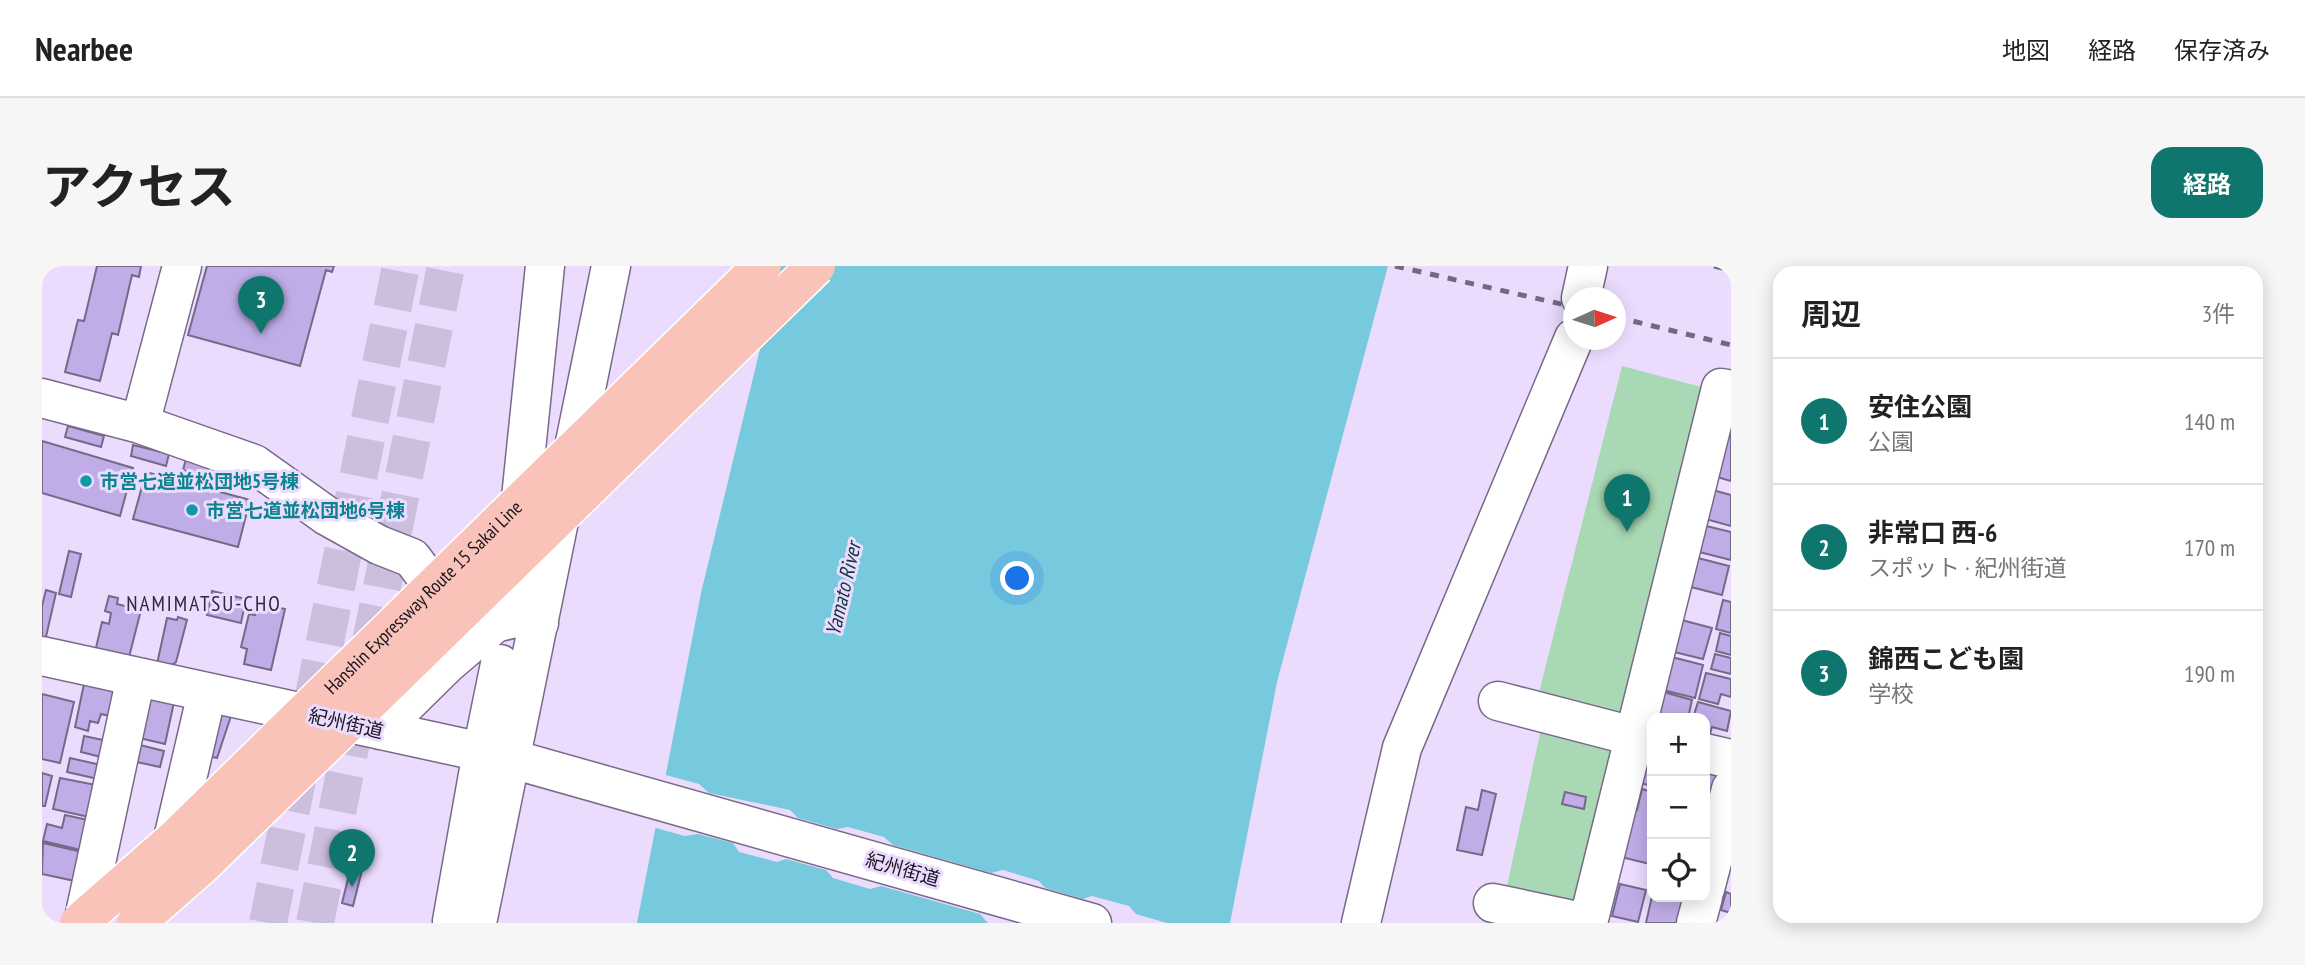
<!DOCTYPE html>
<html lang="ja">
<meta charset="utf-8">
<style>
body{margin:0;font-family:"PT Sans Narrow","Noto Sans JP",sans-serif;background:#f6f6f6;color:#222}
.controls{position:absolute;right:21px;bottom:21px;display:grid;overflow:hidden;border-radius:14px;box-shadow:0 4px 18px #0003}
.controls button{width:63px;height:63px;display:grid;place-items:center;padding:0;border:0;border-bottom:2px solid #e0e0e0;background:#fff;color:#222;font:35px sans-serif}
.compass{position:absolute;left:1521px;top:21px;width:63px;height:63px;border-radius:50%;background:#fff;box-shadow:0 4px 18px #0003;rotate:87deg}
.you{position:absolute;left:976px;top:313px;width:24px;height:24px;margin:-18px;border:5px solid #fff;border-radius:50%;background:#1a73e8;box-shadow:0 0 0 10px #1a73e833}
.badge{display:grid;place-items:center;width:46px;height:46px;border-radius:50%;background:#0f766e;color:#fff;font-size:23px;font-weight:700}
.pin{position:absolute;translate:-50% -58px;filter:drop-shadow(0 2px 4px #0008)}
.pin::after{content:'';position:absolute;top:37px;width:24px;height:21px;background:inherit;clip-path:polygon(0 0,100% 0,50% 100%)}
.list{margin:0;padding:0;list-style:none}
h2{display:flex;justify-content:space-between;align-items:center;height:91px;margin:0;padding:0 28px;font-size:30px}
h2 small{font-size:23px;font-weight:400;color:#767676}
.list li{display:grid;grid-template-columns:46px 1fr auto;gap:21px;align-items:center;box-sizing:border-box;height:126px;padding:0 28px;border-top:2px solid #e0e0e0}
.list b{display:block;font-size:26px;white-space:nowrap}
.list p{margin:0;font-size:23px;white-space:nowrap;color:#767676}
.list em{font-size:23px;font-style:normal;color:#767676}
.icon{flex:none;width:38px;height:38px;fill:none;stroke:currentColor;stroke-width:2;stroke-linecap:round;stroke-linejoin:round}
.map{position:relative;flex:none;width:1689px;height:657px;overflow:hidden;border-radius:21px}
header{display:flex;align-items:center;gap:42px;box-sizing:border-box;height:98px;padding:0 35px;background:#fff;border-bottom:2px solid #e0e0e0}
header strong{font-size:33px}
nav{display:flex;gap:38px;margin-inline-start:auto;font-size:24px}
.intro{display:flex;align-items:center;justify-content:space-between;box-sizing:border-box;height:168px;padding:0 42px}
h1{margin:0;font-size:49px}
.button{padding:18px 32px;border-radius:21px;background:#0f766e;color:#fff;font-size:24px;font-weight:700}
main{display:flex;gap:42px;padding:0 42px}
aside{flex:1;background:#fff;border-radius:21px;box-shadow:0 4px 18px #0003}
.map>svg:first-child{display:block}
.green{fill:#a8d8b4}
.water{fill:#77c9dd}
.pier{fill:#ebdcfe}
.building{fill:#c0ade8;stroke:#736a89;stroke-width:2}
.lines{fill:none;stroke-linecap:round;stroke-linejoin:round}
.highway-tunnel{stroke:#ccbedd;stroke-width:38;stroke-dasharray:38 19;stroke-linecap:butt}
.minor-casing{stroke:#786a88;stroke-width:41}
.minor{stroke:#fff;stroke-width:38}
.rail{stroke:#73697f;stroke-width:5;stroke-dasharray:9 9;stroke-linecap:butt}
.highway-bridge-casing{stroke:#fff;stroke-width:41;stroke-linecap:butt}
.highway-bridge{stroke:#f9c3b9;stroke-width:38}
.culture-dot{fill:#0f9aa8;stroke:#ebdcfe;stroke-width:2.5}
.labels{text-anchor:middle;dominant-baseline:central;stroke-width:6;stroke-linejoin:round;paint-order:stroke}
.culture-label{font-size:19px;font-weight:bold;fill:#0d838f;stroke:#ebdcfe;text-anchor:start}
.street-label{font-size:19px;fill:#1a1420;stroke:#ebdcfe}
.water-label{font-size:21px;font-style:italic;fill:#0f3740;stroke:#ebdcfe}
.neighbourhood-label{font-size:21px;letter-spacing:2px;fill:#31253f;stroke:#ebdcfe}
</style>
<header>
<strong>Nearbee</strong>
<nav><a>地図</a><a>経路</a><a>保存済み</a></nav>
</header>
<div class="intro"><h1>アクセス</h1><a class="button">経路</a></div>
<main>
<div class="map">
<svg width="1689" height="657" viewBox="0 0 1689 657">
<rect width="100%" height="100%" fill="#ebdcfe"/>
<path class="green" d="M1580,100L1667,123L1581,454L1495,434Z
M1499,463L1572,482L1543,639L1463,629Z"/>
<path class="water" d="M738,0H1346L1235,416L1188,657H595L659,327Z"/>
<path class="pier" d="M620,508L657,518L667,527L748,544L756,552L795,563L806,561L842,571L851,579L949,607L961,604L997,615L1003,622L1041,633L1050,630L1087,640L1094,648L1125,657H946L938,648L839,620L828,623L791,612L784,604L744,593L735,596L697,586L691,577L656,568L643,570L610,561Z"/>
<path class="building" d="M55,0H99L97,11L90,9L76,69L70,67L58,115L23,106L36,54L42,55Z
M165,0H292L290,6L284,4L258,100L146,69Z
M1689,129V215L1668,209Z
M26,160L62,170L59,181L23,171Z
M0,175L91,202L78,250L0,227Z
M91,179L127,188L124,200L89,190Z
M144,193L180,202L177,214L141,204Z
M104,206L208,234L196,281L91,253Z
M1667,223L1689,229V260L1660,252Z
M1660,259L1689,266V294L1653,285Z
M27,285L39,288L29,331L17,328Z
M1652,291L1687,300L1680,329L1645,320Z
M4,324L14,327L3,375L0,374V340Z
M170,325L204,333L199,357L165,349Z
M67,330L76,332L75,338L99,344L87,391L54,382L60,356L67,358L69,347L63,345Z
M1681,334L1689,336V367L1674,363Z
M216,337L243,343L229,404L202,398L205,383L199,381L207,348L213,349Z
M136,351L145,354L134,396L126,401L115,398L125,352L135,354Z
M1632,352L1670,362L1661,393L1624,384Z
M1678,367L1689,370V389L1674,385Z
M1673,388L1689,392V408L1669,403Z
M1622,389L1661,399L1653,432L1613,422Z
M1664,407L1689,413V431L1679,428L1676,438L1657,433Z
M42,418L78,427L72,451L59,448L56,457L48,455L46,465L33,461Z
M1614,424L1650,434L1646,452H1610Z
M0,428L32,436L18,497L0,493Z
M102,429L132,436L123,478L93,471Z
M1656,436L1689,445L1685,465L1670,461L1667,471L1663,470V452H1651Z
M171,442L190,447L175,492L159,488Z
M42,470L66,475L63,492L39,486Z
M94,478L122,485L118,501L90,495Z
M28,492L59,499L56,513L25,506Z
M1599,493L1610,496V520L1594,516Z
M1663,503L1679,507L1673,535L1663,533Z
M0,507L10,510L3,540H0Z
M18,512L54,519L47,551L11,543Z
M1600,523L1610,526L1608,598L1579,591L1591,543L1595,544Z
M1440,524L1454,528L1440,589L1415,584L1424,541L1436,544Z
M1523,526L1544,531L1542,543L1520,538Z
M23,549L46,554L39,584L1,575L5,558L20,562Z
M1,577L40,586L33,615L0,608Z
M309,601L320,604L311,640L300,637Z
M1578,618L1604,624L1596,656L1570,650Z
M1684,626L1689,628V647L1679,644Z
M1610,630L1644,631L1637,657H1604Z"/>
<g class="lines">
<path class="highway-tunnel" d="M226,657L359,0
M273,657L404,0"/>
<g class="minor-casing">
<path id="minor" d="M1539,32L1546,0
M0,132L98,158L212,198L285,250L337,279L370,292L387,315L405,398
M98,158L140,0
M473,352L479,232L503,0
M0,390L440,486L410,655
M1456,435L1610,475
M338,464L405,398L453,357L473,352L497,357
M440,486L458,398
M1663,487L1689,493
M470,493L1050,657
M127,590L165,427
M1663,623L1689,523
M1451,637L1545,657
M41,657L94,411
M435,657L569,0
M1319,657L1360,482L1532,72
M1546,657L1679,122L1689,124
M1654,657L1661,631"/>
</g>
<use href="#minor" class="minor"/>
<path class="rail" d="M1353,0L1532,41
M1672,0L1689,4
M1574,51L1689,79"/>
<g class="highway-bridge-casing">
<g id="highway-bridge">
<path id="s1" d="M37,657L133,573L720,0"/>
<path d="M94,657L161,598L774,0"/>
</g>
</g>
<use href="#highway-bridge" class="highway-bridge"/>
</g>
<g class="culture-dot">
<circle cx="44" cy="215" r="7"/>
<circle cx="150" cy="244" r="7"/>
</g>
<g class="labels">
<g class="culture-label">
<text x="58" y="215">市営七道並松団地5号棟</text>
<text x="164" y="244">市営七道並松団地6号棟</text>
</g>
<g class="street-label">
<text stroke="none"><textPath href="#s1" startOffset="474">Hanshin Expressway Route 15 Sakai Line</textPath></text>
<text transform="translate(304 457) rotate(13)">紀州街道</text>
<text transform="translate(861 603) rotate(16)">紀州街道</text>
</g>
<g class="water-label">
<text transform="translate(801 323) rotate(-77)">Yamato River</text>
</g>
<g class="neighbourhood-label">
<text x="162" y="337">NAMIMATSU-CHO</text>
</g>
</g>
</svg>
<div class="controls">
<button>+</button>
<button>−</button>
<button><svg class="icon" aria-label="locate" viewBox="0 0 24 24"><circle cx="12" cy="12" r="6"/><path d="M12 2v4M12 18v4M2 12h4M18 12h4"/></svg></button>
</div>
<svg class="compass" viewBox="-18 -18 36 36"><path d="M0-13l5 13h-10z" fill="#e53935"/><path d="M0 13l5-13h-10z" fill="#767676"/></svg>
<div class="you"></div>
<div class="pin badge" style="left:1585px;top:266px">1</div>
<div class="pin badge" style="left:310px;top:621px">2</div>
<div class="pin badge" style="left:219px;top:68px">3</div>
</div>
<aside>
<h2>周辺<small>3件</small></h2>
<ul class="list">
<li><span class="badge">1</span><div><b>安住公園</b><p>公園</p></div><em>140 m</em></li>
<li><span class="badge">2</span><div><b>非常口 西-6</b><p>スポット · 紀州街道</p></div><em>170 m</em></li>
<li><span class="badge">3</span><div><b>錦西こども園</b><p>学校</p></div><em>190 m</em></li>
</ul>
</aside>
</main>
